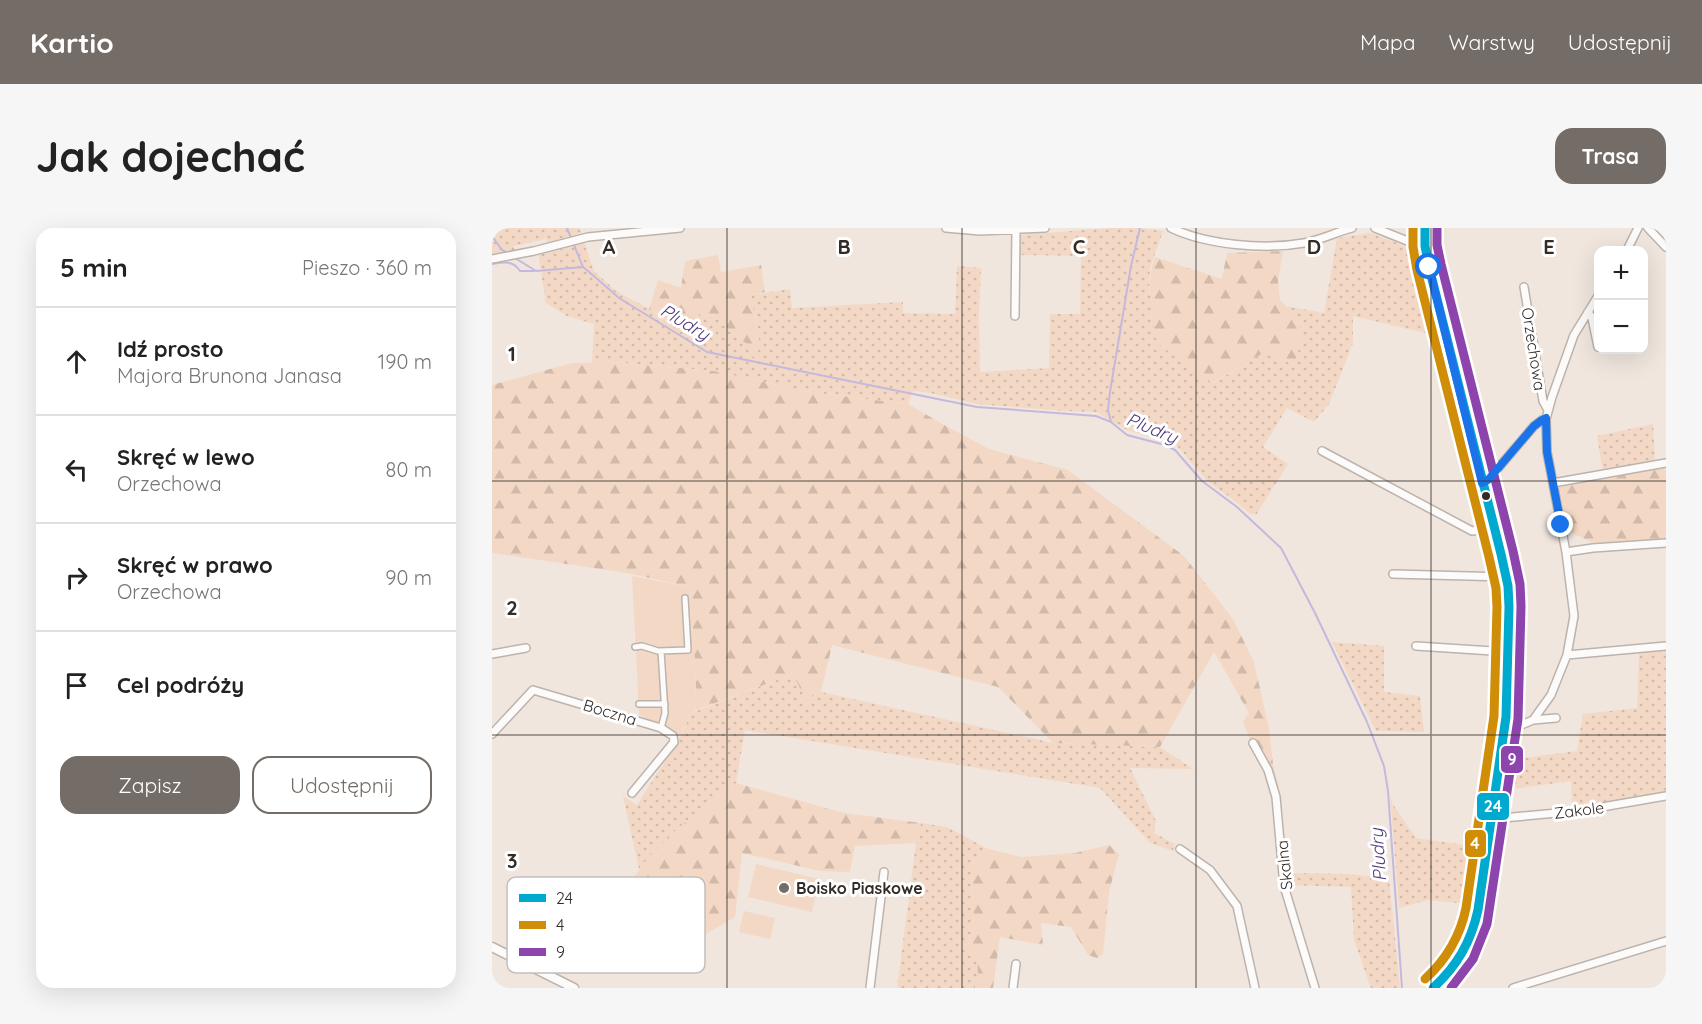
<!DOCTYPE html>
<html lang="pl">
<meta charset="utf-8">
<style>
body{margin:0;font-family:Quicksand,sans-serif;background:#f6f6f6;color:#222}
.controls{position:absolute;right:18px;top:18px;display:grid;overflow:hidden;border-radius:12px;box-shadow:0 6px 24px #0002}
.controls button{width:54px;height:54px;display:grid;place-items:center;padding:0;border:0;border-bottom:2px solid #e0e0e0;background:#fff;color:#222;font:30px sans-serif}
.stop{position:absolute;width:18px;height:18px;margin:-14px;border:4px solid #1a73e8;border-radius:50%;background:#fff}
.stop.end{background:#1a73e8;border-color:#fff;box-shadow:0 2px 6px #0008}
.list{margin:0;padding:0;list-style:none}
h2{display:flex;justify-content:space-between;align-items:center;height:78px;margin:0;padding:0 24px;font-size:26px}
h2 small{font-size:20px;font-weight:400;color:#767676}
.list li{display:grid;grid-template-columns:39px 1fr auto;gap:18px;align-items:center;box-sizing:border-box;height:108px;padding:0 24px;border-top:2px solid #e0e0e0}
.list b{display:block;font-size:22px;white-space:nowrap}
.list p{margin:0;font-size:20px;white-space:nowrap;color:#767676}
.list em{font-size:20px;font-style:normal;color:#767676}
.actions{display:flex;gap:12px;padding:18px 24px}
.actions a{flex:1;padding:14px 0;border:2px solid #746c66;border-radius:18px;text-align:center;font-size:21px;color:#746c66}
.actions .main{background:#746c66;color:#fff}
.icon{flex:none;width:33px;height:33px;fill:none;stroke:currentColor;stroke-width:2;stroke-linecap:round;stroke-linejoin:round}
.map{position:relative;flex:none;width:1174px;height:760px;overflow:hidden;border-radius:18px}
header{display:flex;align-items:center;gap:36px;box-sizing:border-box;height:84px;padding:0 30px;background:#746c66;color:#fff}
header strong{font-size:28px}
nav{display:flex;gap:33px;margin-inline-start:auto;font-size:21px}
.intro{display:flex;align-items:center;justify-content:space-between;box-sizing:border-box;height:144px;padding:0 36px}
h1{margin:0;font-size:42px}
.button{padding:15px 27px;border-radius:18px;background:#746c66;color:#fff;font-size:21px;font-weight:700}
main{display:flex;gap:36px;padding:0 36px}
aside{flex:1;background:#fff;border-radius:18px;box-shadow:0 6px 24px #0002}
.map>svg:first-child{display:block}
.grass{fill:url(#grass-dots)}
.forest{fill:url(#forest-firs)}
.green{fill:#f3d9c5}
.lines{fill:none;stroke-linecap:round;stroke-linejoin:round}
.stream{stroke:#c4b9dd;stroke-width:2}
.pedestrian-casing{stroke:#bbb3ae;stroke-width:8}
.minor-casing{stroke:#bbb3ae;stroke-width:10}
.tertiary-casing{stroke:#bbb3ae;stroke-width:11}
.pedestrian{stroke:#fdfbfa;stroke-width:5}
.minor{stroke:#fdfbfa;stroke-width:7}
.tertiary{stroke:#fdfbfa;stroke-width:8}
.bus-1-casing{stroke:#fff;stroke-width:14}
.bus-2-casing{stroke:#fff;stroke-width:14}
.bus-3-casing{stroke:#fff;stroke-width:14}
.bus-1{stroke:#00a9ce;stroke-width:9}
.bus-2{stroke:#d08d08;stroke-width:9}
.bus-3{stroke:#8e44ad;stroke-width:9}
.route{stroke:#1a73e8;stroke-width:8}
.grid{fill:none;stroke:#322b26;stroke-width:1.5;stroke-opacity:0.55}
.bus-dot{fill:#322b26;stroke:#fff;stroke-width:2}
.poi-dot{fill:#746c66;stroke:#fff;stroke-width:2}
.labels{text-anchor:middle;dominant-baseline:central;stroke-width:6;stroke-linejoin:round;paint-order:stroke}
.street-label{font-size:16px;fill:#322b26;stroke:#fff}
.poi-label{font-size:16px;font-weight:bold;fill:#322b26;stroke:#fff;text-anchor:start}
.water-label{font-size:18px;font-style:italic;fill:#4d3a7c;stroke:#fff}
.key{fill:#fff;stroke:#c2bfbe;stroke-width:1.5}
.key-label{font-size:16px;fill:#322b26}
.grid-label{font-size:20px;text-anchor:middle;font-weight:bold;fill:#322b26;stroke:#fff;stroke-width:6;stroke-linejoin:round;paint-order:stroke}
.line-badge{stroke:#fff;stroke-width:2}
.badge-label{font-size:16px;text-anchor:middle;font-weight:bold;fill:#fff}
</style>
<header>
<strong>Kartio</strong>
<nav><a>Mapa</a><a>Warstwy</a><a>Udostępnij</a></nav>
</header>
<div class="intro"><h1>Jak dojechać</h1><a class="button">Trasa</a></div>
<main>
<aside>
<h2>5 min<small>Pieszo · 360 m</small></h2>
<ul class="list">
<li><svg class="icon" aria-label="ahead" viewBox="0 0 24 24"><path d="M12 20V5M6 11l6-6 6 6"/></svg><div><b>Idź prosto</b><p>Majora Brunona Janasa</p></div><em>190 m</em></li>
<li><svg class="icon" aria-label="left" viewBox="0 0 24 24"><path d="M17 20v-9H6M10 6l-5 5 5 5"/></svg><div><b>Skręć w lewo</b><p>Orzechowa</p></div><em>80 m</em></li>
<li><svg class="icon" aria-label="right" viewBox="0 0 24 24"><path d="M7 20v-9h11M14 6l5 5-5 5"/></svg><div><b>Skręć w prawo</b><p>Orzechowa</p></div><em>90 m</em></li>
<li><svg class="icon" aria-label="arrive" viewBox="0 0 24 24"><path d="M6 21V4h12l-3 4 3 4H6"/></svg><div><b>Cel podróży</b></div></li>
</ul>
<div class="actions"><a class="main">Zapisz</a><a>Udostępnij</a></div>
</aside>
<div class="map">
<svg width="1174" height="760" viewBox="0 0 1174 760">
<defs>
<pattern id="grass-dots" width="8" height="8" patternUnits="userSpaceOnUse" patternTransform="scale(1.5)"><rect width="8" height="8" fill="#f3d9c5"/><path d="M2 2h.1M6 6h.1" fill="none" stroke="#d1baa9" stroke-width="1.8" stroke-linecap="round"/></pattern>
<pattern id="forest-firs" width="22" height="20" patternUnits="userSpaceOnUse" patternTransform="scale(1.5)"><rect width="22" height="20" fill="#f3d9c5"/><path d="M5 1l3.5 6h-7zM16 11l3.5 6h-7z" fill="#d1baa9"/></pattern>
</defs>
<rect width="100%" height="100%" fill="#f0e6de"/>
<path class="grass" d="M0,0H88L89,5L56,15L54,11L22,18L23,24L0,27Z
M618,0H645L671,3L658,40L657,65L721,155L773,124L809,114L807,92L794,78L832,85L845,10L878,5L903,14L923,23L946,108L861,88V115L837,176L822,194L795,180L771,219L796,236L764,287L757,285L739,270L715,253L684,217L635,202L604,184L573,183L484,176L439,165L421,163L416,176L317,164L222,143L121,134L100,135L102,96L75,88L54,75L46,25L86,14H92L102,43L124,63L157,81L204,112L207,86L223,89L250,113L258,117L267,105L258,67L298,61L300,80L411,74V85L463,86L465,38L489,40L487,86L488,144L557,140L558,86H588L589,28L527,27L528,7Z
M1161,196L1163,233L1111,245L1105,208Z
M840,414L892,418V464L928,468L932,504L884,503Z
M1174,423V565L1080,580L1079,553L1014,562L1018,532L1085,523L1091,486L1145,480L1147,425Z
M301,446L315,472L329,464L561,515L668,519L701,541L638,540L664,593L662,605L683,616L681,623L658,615L608,560L253,502L244,555C209,581 174,607 147,641L131,568L145,577L190,506L199,485Z
M898,567L900,575L924,610L994,620L984,677L936,672L907,680Z
M429,595L455,599L496,621L483,632L480,648L482,699L475,719L485,727L486,749L483,760H405L424,615Z
M797,645L856,646L897,650L908,760H879L862,712L859,659L794,657Z"/>
<path class="forest" d="M791,23L786,53L788,72L807,91L809,114L802,137L773,124L720,155L665,115C661,87 652,57 663,29L730,51L735,25Z
M226,27L229,44L269,37L273,64L258,67L267,105L266,130L258,128V117L250,113L223,89L207,86L204,112L157,81L166,52L189,60L193,33Z
M121,134L222,143L317,164L416,176L447,194L497,221L576,242L692,328L741,391L762,434L777,501L781,536L787,559L784,562L777,540L762,512H758L751,494L757,485L722,424L668,519L561,515L506,459L340,417L329,464L314,472L301,446L202,483L204,455L198,359L135,345L0,325V157L80,135Z
M1174,238V313L1101,315L1080,305L1074,293L1066,259Z
M244,555L352,585L429,595L424,615L363,618L358,644L328,643L250,625L243,689L209,709L169,705L208,655L200,649L157,674L140,673L127,668C140,657 144,644 155,631C181,601 213,578 244,555Z
M617,617L627,626L617,664L611,726L605,730L596,727L579,699L549,695L551,717L508,709L501,760H483L486,749L485,727L475,719L482,699L480,648L483,632L496,621L529,629L583,625Z"/>
<path class="green" d="M140,348L198,359L204,455L202,483L198,487L189,507L147,487Z
M264,636L327,651L320,684L256,669Z
M252,683L283,690L278,711L247,704Z"/>
<g class="lines">
<path class="stream" d="M75,0L91,39L103,49L127,70L215,124L485,179L604,188L619,194L635,207L673,217L683,222L710,253L745,279L789,320L823,385L875,494L892,538L896,563L910,760
M0,8L10,22L16,25
M23,30L44,43L91,39
M0,36C12,34 21,32 28,43H42
M619,194L616,182L618,164L639,38L648,0"/>
<g class="pedestrian-casing">
<path id="pedestrian" d="M143,419L150,418L166,423L196,422L193,370
M147,476H173
M169,500L173,485L169,423"/>
</g>
<g class="minor-casing">
<path id="minor" d="M454,0L488,3L553,0
M679,0C715,17 772,22 812,15C829,12 844,4 860,0
M883,0L923,16L933,18
M933,0V18L937,39L1009,326L1016,358L1017,379L1014,489L986,682C980,714 966,739 941,760
M1156,0L1174,19
M1135,22L1146,0
M0,31L42,23L96,9L188,0
M1032,59L1051,173L1056,182
M1096,84L1100,90L1106,119
M523,88L524,2
M830,223L980,303L1002,300
M990,255L996,252L1042,198L1050,192L1054,191
M1061,255L1174,235
M1074,324L1101,320L1174,315
M901,346L1014,349
M924,418L1016,424
M0,426L34,420
M1075,427L1174,418
M1041,492L1064,490
M1013,504L1041,492L1059,467L1075,427L1082,388L1074,324L1055,224L1054,191L1060,169L1082,107L1106,68
M0,506L41,462L169,500L181,508L182,514L140,565
M761,515L776,542L784,569L792,658L823,760
M1000,591L1087,583L1174,568
M688,621L718,642L745,678L763,760
M378,760L392,644
M521,760L524,736
M1021,760L1174,713"/>
</g>
<g class="tertiary-casing">
<path id="tertiary" d="M0,719L82,760"/>
</g>
<use href="#pedestrian" class="pedestrian"/>
<use href="#minor" class="minor"/>
<use href="#tertiary" class="tertiary"/>
<g class="bus-1-casing">
<path id="bus-1" d="M933,0V18L937,39L1009,326L1016,358L1017,379L1014,489L986,682C979,714 965,738 941,760"/>
</g>
<g class="bus-2-casing">
<path id="bus-2" d="M921,0V19L925,42L997,329L1004,360L1005,379L1002,488L974,680C968,709 955,731 933,751"/>
</g>
<g class="bus-3-casing">
<path id="bus-3" d="M945,0V17L949,36L1021,323L1028,356L1029,378L1026,491L995,696L981,731L959,760"/>
</g>
<use href="#bus-1" class="bus-1"/>
<use href="#bus-2" class="bus-2"/>
<use href="#bus-3" class="bus-3"/>
</g>
<g class="lines">
<path class="route" d="M937,39L990,255L996,252L1042,198L1050,192L1054,190L1055,224L1069,297"/>
</g>
<path class="grid" d="M235,0V760M470,0V760M704,0V760M939,0V760M0,253H1174M0,507H1174"/>
<circle class="bus-dot" cx="994" cy="268" r="5"/>
<circle class="poi-dot" cx="292" cy="660" r="6"/>
<g class="labels">
<g class="street-label">
<text transform="translate(1042 121) rotate(81)">Orzechowa</text>
<text transform="translate(118 484) rotate(17)">Boczna</text>
<text transform="translate(1087 582) rotate(-7)">Zakole</text>
<text transform="translate(792 637) rotate(-96)">Skalna</text>
</g>
<g class="poi-label">
<text x="304" y="660">Boisko Piaskowe</text>
</g>
<g class="water-label">
<text transform="translate(193 94) rotate(31)">Pludry</text>
<text transform="translate(660 200) rotate(22)">Pludry</text>
<text transform="translate(886 627) rotate(-94)">Pludry</text>
</g>
</g>
<rect x="15" y="649" width="198" height="96" rx="9" class="key"/>
<rect x="27" y="666" width="27" height="8" fill="#00a9ce"/>
<rect x="27" y="693" width="27" height="8" fill="#d08d08"/>
<rect x="27" y="720" width="27" height="8" fill="#8e44ad"/>
<g class="key-label">
<text x="64" y="676">24</text>
<text x="64" y="703">4</text>
<text x="64" y="730">9</text>
</g>
<g class="grid-label">
<text x="117" y="26">A</text>
<text x="352" y="26">B</text>
<text x="587" y="26">C</text>
<text x="822" y="26">D</text>
<text x="1057" y="26">E</text>
<text x="20" y="133">1</text>
<text x="20" y="387">2</text>
<text x="20" y="640">3</text>
</g>
<g class="line-badge">
<rect x="1008" y="517" width="24" height="29" rx="6" fill="#8e44ad"/>
<rect x="984" y="564" width="34" height="29" rx="6" fill="#00a9ce"/>
<rect x="972" y="601" width="23" height="29" rx="6" fill="#d08d08"/>
</g>
<g class="badge-label">
<text x="1020" y="537">9</text>
<text x="1001" y="584">24</text>
<text x="983" y="621">4</text>
</g>
</svg>
<div class="controls">
<button>+</button>
<button>−</button>
</div>
<div class="stop" style="left:937px;top:39px"></div>
<div class="stop end" style="left:1069px;top:297px"></div>
</div>
</main>
